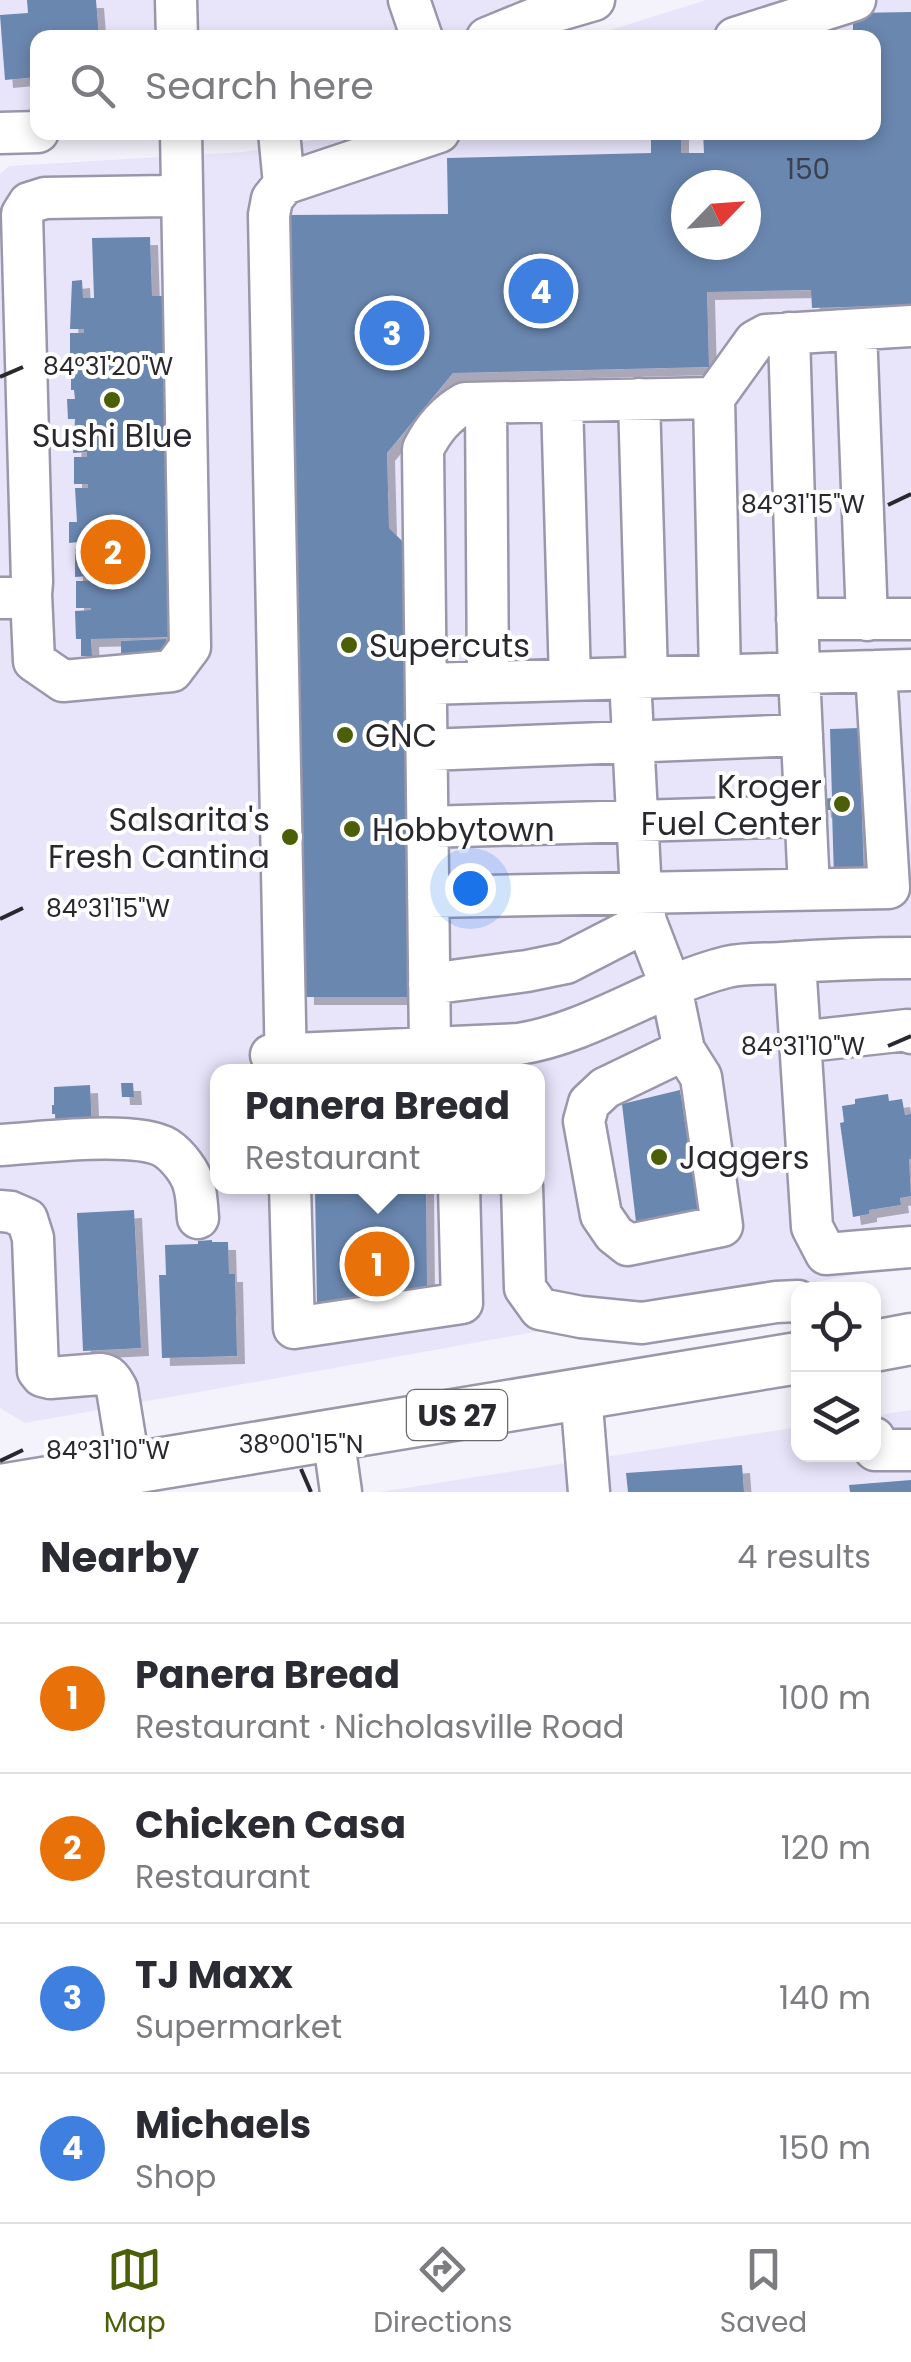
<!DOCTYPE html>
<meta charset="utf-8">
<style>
body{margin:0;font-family:Poppins,sans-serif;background:#f7f7f7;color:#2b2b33}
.controls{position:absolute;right:30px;bottom:30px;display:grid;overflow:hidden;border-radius:20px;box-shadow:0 5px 15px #0003}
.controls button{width:90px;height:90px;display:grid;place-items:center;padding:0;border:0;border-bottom:2px solid #e1e1e2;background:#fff;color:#2b2b33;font:50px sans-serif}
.compass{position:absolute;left:671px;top:170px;width:90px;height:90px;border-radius:50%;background:#fff;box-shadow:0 5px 15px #0003;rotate:65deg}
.you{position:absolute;left:470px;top:888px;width:35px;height:35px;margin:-25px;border:8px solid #fff;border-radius:50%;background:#1a73e8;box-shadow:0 0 0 15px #1a73e833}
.badge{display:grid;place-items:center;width:65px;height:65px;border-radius:50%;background:#4a5f08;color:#fff;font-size:32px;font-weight:700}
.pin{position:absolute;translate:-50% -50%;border:5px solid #fff;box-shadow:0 2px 10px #0006}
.popup{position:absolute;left:210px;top:1064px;width:335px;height:130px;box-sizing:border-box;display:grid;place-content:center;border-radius:20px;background:#fff;filter:drop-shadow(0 2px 8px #0005);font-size:32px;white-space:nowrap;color:#7c7c81}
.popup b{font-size:38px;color:#2b2b33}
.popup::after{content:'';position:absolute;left:50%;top:100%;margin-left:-20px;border:20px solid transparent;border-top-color:#fff}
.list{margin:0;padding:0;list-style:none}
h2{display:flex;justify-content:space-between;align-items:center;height:130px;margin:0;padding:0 40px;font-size:42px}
h2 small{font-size:32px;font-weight:400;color:#7c7c81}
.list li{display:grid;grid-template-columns:65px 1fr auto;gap:30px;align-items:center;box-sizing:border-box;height:150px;padding:0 40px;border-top:2px solid #e1e1e2}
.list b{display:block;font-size:38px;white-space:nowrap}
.list p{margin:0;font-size:32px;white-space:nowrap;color:#7c7c81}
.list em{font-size:32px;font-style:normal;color:#7c7c81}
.icon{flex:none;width:55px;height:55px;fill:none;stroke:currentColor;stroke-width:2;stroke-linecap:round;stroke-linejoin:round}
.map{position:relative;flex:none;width:911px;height:1492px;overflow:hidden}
.search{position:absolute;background:#fff;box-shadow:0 5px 15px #0003;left:30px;right:30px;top:30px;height:110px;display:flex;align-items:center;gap:25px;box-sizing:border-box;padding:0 35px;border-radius:20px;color:#7c7c81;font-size:38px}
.sheet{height:730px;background:#fff}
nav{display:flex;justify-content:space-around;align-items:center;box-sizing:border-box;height:140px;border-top:2px solid #e1e1e2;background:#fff;font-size:28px;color:#7c7c81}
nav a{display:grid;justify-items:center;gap:5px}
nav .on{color:#4a5f08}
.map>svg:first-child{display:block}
.built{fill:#e8e5fb;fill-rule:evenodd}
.building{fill:#6b87b0;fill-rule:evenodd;filter:url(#shadow)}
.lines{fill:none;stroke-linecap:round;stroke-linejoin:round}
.minor-casing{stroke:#9a97aa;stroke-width:45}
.major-casing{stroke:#9a97aa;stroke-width:55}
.minor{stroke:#fff;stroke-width:40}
.major{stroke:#fff;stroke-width:50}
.ticks{fill:none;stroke:#29282f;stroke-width:4}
.poi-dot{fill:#4a5f08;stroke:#fff;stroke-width:4}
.labels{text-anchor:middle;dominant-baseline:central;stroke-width:8;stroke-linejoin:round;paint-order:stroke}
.number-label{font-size:28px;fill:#3a404f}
.shield{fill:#fff;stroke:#69686d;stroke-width:2.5}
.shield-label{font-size:30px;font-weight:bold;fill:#29282f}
.poi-label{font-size:32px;fill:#29282f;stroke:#fff;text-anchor:start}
.ticks-label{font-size:25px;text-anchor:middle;fill:#29282f;stroke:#fff;stroke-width:8;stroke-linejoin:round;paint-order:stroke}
</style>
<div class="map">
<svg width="911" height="1492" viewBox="0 0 911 1492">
<defs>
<filter id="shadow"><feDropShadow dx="8" dy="8" stdDeviation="0" flood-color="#0004"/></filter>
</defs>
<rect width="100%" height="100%" fill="#f4f3fc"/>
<path class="built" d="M0,0H594L487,37L38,38L37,132L0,133Z
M706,0H911V1265L25,1423L0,1408V174L9,166L243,152L335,136L343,132H874V38L588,37ZM686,185H746V245H686ZM217,1072H537V1186H217Z
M911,1410V1492H379L798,1427V1454H874V1416Z"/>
<path class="building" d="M27,0H96L99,38H38V77L5,80L0,15L28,13Z
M911,12V305L812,308L811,290L707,292L709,367L453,373L387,453L389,528L405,544L413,997H306L287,215L448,214L447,158L651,153V132H681V153H704L703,132H874V38H853V13ZM686,185H746V245H686Z
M150,237L152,296H165L173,637L91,639L92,656H81V639H76L75,611L91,610V608H76V581H90V576L75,577V549H78V542L69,543V522H77L75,488H88V484H74V457H87V452L73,453L75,419H68L67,399H75L74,390H71V365L85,364V361H70V333H84V329H70L72,281L82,280L83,298H94L92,238Z
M166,639V666L121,667V641Z
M859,728L864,876L834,878L832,810H823L822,799L832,798L830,729Z
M121,1083H133L134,1097H122Z
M90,1085L92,1131L56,1134L55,1114H52V1105H54V1087Z
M680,1090L698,1210L636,1222L622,1104Z
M888,1094L889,1101L902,1099L905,1115L911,1114V1159H909L911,1196L900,1198L901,1205L869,1210V1214L853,1217L840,1123L844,1122L842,1106L855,1104V1099Z
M315,1186H426L427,1287L317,1306Z
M134,1210L141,1348L83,1351L77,1213Z
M212,1240V1242H228L229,1274H235L237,1356L162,1358L159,1275H166L165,1245L198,1244V1241Z
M742,1465L744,1492H628L626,1473Z
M911,1480V1492H850L849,1485Z"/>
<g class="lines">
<g class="minor-casing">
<path id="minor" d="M176,0L177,38
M409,0L422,38
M487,38L546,14L594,0
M735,38L855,0
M279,132L284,184L272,199L269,215L286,1072
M0,133L38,132
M284,184L439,132
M856,330L867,620
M789,333L799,673L809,889
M714,398L720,675
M639,399L647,677
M562,401L570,680
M486,403L488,682
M31,594L34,661L63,681L172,671L190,647L182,186
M0,598H16L31,594L32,582L22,214L29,203L45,198L167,196L182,186L181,132
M797,619H911
M426,684L911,670
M427,750L802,735
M427,827L806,816
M428,897L889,888L876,671
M646,922L671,987L684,1050L605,1088L589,1103L584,1121L601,1215L614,1234L628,1245L722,1226L701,1077L684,1050
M795,962L812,1227L826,1254L911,1247
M429,984L527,971L566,963L646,922L641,893L630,678
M799,1042L907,1030L911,1033
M430,1049L423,449C433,429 445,414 465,403L714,398L755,341L766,335L911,326
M271,1055L519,1044C593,1032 655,985 727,967C744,963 763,964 781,963C824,960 867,958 911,958
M0,1145C39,1143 135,1130 166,1148C178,1156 191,1173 194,1186C197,1196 197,1208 198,1218
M290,1186L294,1328L462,1303L459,1186
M522,1186L525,1288L540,1309L581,1317L642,1323L776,1302L798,1301
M0,1211L11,1212L27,1219L33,1238L38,1371L42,1376L50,1378L100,1374C110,1375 112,1380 117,1389L130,1469
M581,1394L589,1492
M333,1435L341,1492
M874,1438L875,1450H911"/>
</g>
<g class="major-casing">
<path id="major" d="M874,1346L911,1339
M0,1490L798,1358"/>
</g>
<use href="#minor" class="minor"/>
<use href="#major" class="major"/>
</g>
<path class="ticks" d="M0,377L23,367M888,505L911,494M0,919L23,908M888,1046L911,1036M0,1461L23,1450M301,1469L311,1492"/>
<g class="poi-dot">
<circle cx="112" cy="400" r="10"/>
<circle cx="349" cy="645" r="10"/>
<circle cx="345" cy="735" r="10"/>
<circle cx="842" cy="804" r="10"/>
<circle cx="352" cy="829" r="10"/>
<circle cx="290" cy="837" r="10"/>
<circle cx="659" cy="1157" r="10"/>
</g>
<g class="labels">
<g class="number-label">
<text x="808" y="169">150</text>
</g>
<rect class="shield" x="407" y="1390" width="100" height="50" rx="8"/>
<g class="shield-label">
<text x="457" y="1415">US 27</text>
</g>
<g class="poi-label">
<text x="112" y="435" text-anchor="middle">Sushi Blue</text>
<text x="369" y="645">Supercuts</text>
<text x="365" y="735">GNC</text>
<text x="822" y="786" text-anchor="end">Kroger<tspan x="822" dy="37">Fuel Center</tspan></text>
<text x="270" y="819" text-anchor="end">Salsarita's<tspan x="270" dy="37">Fresh Cantina</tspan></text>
<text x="372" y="829">Hobbytown</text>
<text x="679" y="1157">Jaggers</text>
</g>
</g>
<g class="ticks-label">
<text x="108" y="375">84°31'20"W</text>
<text x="803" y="513">84°31'15"W</text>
<text x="108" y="917">84°31'15"W</text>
<text x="803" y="1055">84°31'10"W</text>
<text x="301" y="1453">38°00'15"N</text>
<text x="108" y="1459">84°31'10"W</text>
</g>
</svg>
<div class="controls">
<button><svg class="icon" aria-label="locate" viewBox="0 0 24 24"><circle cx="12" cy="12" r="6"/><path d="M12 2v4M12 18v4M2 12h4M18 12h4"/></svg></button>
<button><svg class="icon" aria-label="layers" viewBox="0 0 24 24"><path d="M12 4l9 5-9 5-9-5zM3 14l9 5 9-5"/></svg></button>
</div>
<svg class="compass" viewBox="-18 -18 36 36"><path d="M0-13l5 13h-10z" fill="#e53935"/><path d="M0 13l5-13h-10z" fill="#7c7c81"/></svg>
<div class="you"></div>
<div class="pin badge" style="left:377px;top:1264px;background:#e8710a">1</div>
<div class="popup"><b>Panera Bread</b>Restaurant</div>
<div class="pin badge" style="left:113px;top:552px;background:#e8710a">2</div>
<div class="pin badge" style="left:392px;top:333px;background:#3f7fe0">3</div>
<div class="pin badge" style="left:541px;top:291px;background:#3f7fe0">4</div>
<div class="search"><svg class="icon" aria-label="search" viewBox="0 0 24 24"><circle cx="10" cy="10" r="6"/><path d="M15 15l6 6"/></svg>Search here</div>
</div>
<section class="sheet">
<h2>Nearby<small>4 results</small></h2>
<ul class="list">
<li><span class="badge" style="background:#e8710a">1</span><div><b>Panera Bread</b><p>Restaurant · Nicholasville Road</p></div><em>100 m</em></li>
<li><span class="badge" style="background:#e8710a">2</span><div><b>Chicken Casa</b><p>Restaurant</p></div><em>120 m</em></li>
<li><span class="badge" style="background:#3f7fe0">3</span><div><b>TJ Maxx</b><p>Supermarket</p></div><em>140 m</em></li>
<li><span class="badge" style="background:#3f7fe0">4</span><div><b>Michaels</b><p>Shop</p></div><em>150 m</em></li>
</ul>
</section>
<nav>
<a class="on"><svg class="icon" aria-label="map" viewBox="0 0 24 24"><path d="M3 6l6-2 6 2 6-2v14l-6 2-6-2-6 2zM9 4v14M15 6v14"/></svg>Map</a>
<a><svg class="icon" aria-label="directions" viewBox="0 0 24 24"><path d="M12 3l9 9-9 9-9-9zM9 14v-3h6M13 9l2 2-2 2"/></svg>Directions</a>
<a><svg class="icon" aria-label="saved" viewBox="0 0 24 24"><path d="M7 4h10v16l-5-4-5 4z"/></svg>Saved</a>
</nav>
